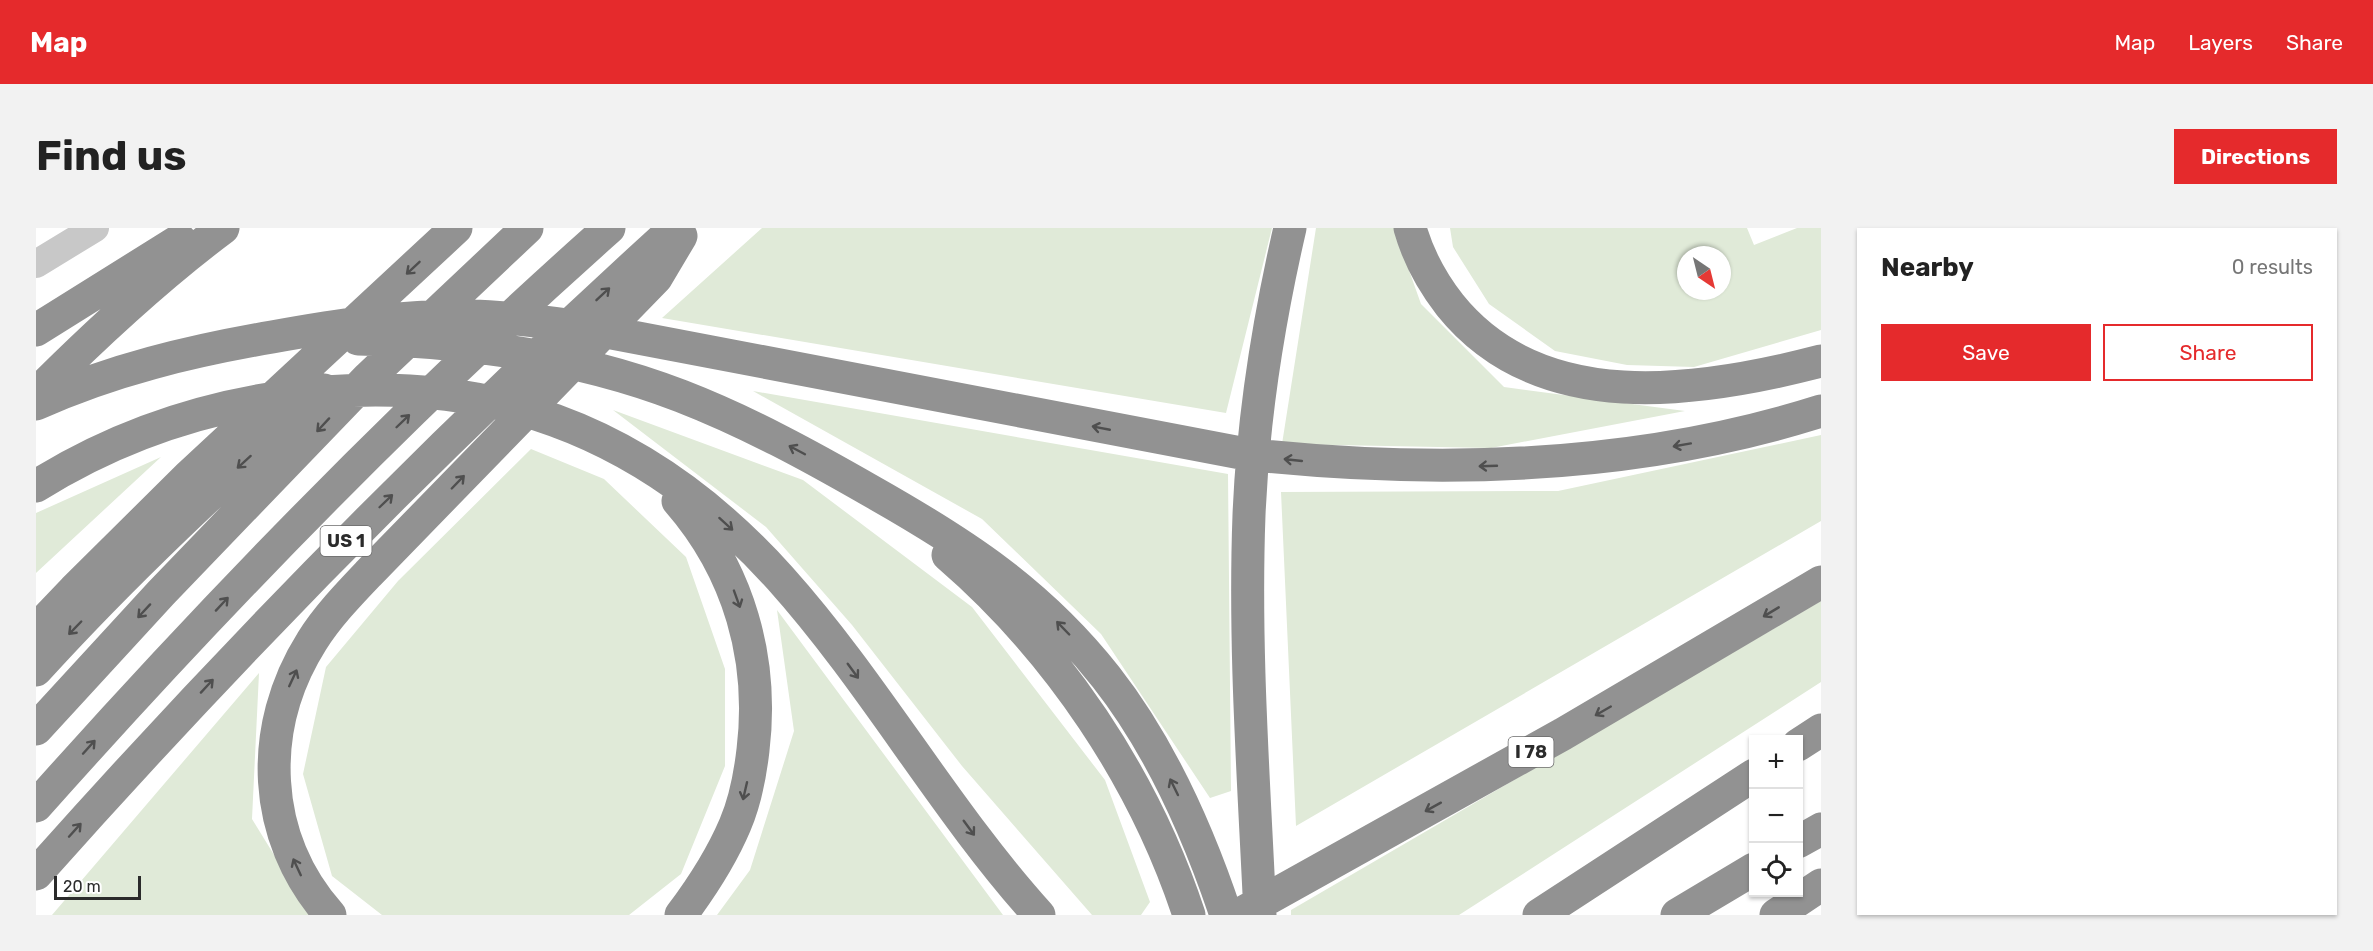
<!DOCTYPE html>
<meta charset="utf-8">
<style>
body{margin:0;font-family:Rubik,sans-serif;background:#f2f2f2;color:#222}
.controls{position:absolute;right:18px;bottom:18px;display:grid;overflow:hidden;border-radius:0px;box-shadow:0 2px 4px #0004}
.controls button{width:54px;height:54px;display:grid;place-items:center;padding:0;border:0;border-bottom:2px solid #e0e0e0;background:#fff;color:#222;font:30px sans-serif}
.compass{position:absolute;left:1641px;top:18px;width:54px;height:54px;border-radius:50%;background:#fff;box-shadow:0 2px 4px #0004;rotate:145deg}
.scale{position:absolute;left:18px;bottom:15px;width:87px;box-sizing:border-box;padding-left:6px;border:3px solid #2b2b2b;border-top:0;font-size:16px;line-height:21px;white-space:nowrap;color:#2b2b2b;-webkit-text-stroke:4px #fff;paint-order:stroke}
.list{margin:0;padding:0;list-style:none}
h2{display:flex;justify-content:space-between;align-items:center;height:78px;margin:0;padding:0 24px;font-size:26px}
h2 small{font-size:20px;font-weight:400;color:#767676}
.actions{display:flex;gap:12px;padding:18px 24px}
.actions a{flex:1;padding:14px 0;border:2px solid #e52a2c;border-radius:0px;text-align:center;font-size:21px;color:#e52a2c}
.actions .main{background:#e52a2c;color:#fff}
.icon{flex:none;width:33px;height:33px;fill:none;stroke:currentColor;stroke-width:2;stroke-linecap:round;stroke-linejoin:round}
.map{position:relative;flex:none;width:1785px;height:687px;overflow:hidden;border-radius:0px}
header{display:flex;align-items:center;gap:36px;box-sizing:border-box;height:84px;padding:0 30px;background:#e52a2c;color:#fff}
header strong{font-size:28px}
nav{display:flex;gap:33px;margin-inline-start:auto;font-size:21px}
.intro{display:flex;align-items:center;justify-content:space-between;box-sizing:border-box;height:144px;padding:0 36px}
h1{margin:0;font-size:42px}
.button{padding:15px 27px;border-radius:0px;background:#e52a2c;color:#fff;font-size:21px;font-weight:700}
main{display:flex;gap:36px;padding:0 36px}
aside{flex:1;background:#fff;border-radius:0px;box-shadow:0 2px 4px #0004}
.map>svg:first-child{display:block}
.green{fill:#e0ead8;fill-rule:evenodd}
.lines{fill:none;stroke-linecap:round;stroke-linejoin:round}
.tertiary{stroke:#c8c8c8;stroke-width:28}
.motorway{stroke:#929292;stroke-width:33}
.oneway{stroke:#4f4f4f}
.labels{text-anchor:middle;dominant-baseline:central;stroke-width:6;stroke-linejoin:round;paint-order:stroke}
.shield{fill:#fff;stroke:#6b6b6b;stroke-width:1.5}
.shield-label{font-size:18px;font-weight:bold;fill:#2b2b2b}
</style>
<header>
<strong>Map</strong>
<nav><a>Map</a><a>Layers</a><a>Share</a></nav>
</header>
<div class="intro"><h1>Find us</h1><a class="button">Directions</a></div>
<main>
<div class="map">
<svg width="1785" height="687" viewBox="0 0 1785 687">
<rect width="100%" height="100%" fill="#fff"/>
<path class="green" d="M726,0H1236L1190,185L626,90Z
M1280,0H1358L1385,76L1468,159L1649,183L1455,220L1246,216Z
M1414,0H1711L1718,17L1761,0H1785V102L1658,139L1591,137L1519,123L1453,76L1417,19ZM1650,27H1686V63H1650Z
M717,163L1192,246L1195,563L1174,570L1065,406L946,291Z
M577,182L767,252L936,379L1069,552L1114,674L1105,687H1056L926,538L816,397L730,299Z
M1785,207V293L1260,598L1245,264L1522,263Z
M495,221L568,251L650,329L689,441V538L645,646L593,687H346L296,648L267,546L290,439L362,353Z
M125,229L0,345V285Z
M1785,373V454L1423,687H1255V682Z
M741,382L967,687H681L714,642L758,503Z
M223,445L216,591L275,687H16Z"/>
<g class="lines">
<path class="tertiary" d="M0,36L59,0"/>
<path class="motorway" d="M1374,0C1382,28 1396,54 1414,77C1504,189 1662,165 1785,133
M0,102L144,12
M322,111C430,113 544,129 645,168C712,194 774,228 835,263C927,315 1003,364 1070,449C1125,519 1162,603 1190,687
M0,166C59,107 120,50 187,0
M0,176C75,142 155,123 236,109C302,97 368,87 435,88C470,89 504,93 539,98L1210,226C1402,247 1599,242 1785,183
M0,258C75,211 157,182 245,169C445,140 609,200 744,350C839,456 908,582 1003,687
M642,273C703,343 728,431 717,522C714,548 709,574 699,597C685,630 666,659 645,687
M912,327C1022,422 1108,550 1153,687
M0,402L38,362L154,247L420,0
M0,442C90,343 188,252 288,162
M0,501L125,365L332,150L491,0
M1762,517L1785,502
M0,578C180,376 370,180 573,0
M1762,614L1785,601
M0,646C202,419 414,204 639,0
M1206,685L1527,506L1785,354
M294,687C225,609 221,500 276,413C291,389 312,367 332,346L620,50L645,8
M1224,687C1218,554 1208,421 1213,287C1217,190 1232,95 1254,0
M1503,687L1718,547
M1641,687L1718,641
M1740,687L1785,657"/>
</g>
<defs><path id="oneway-shaft" d="M-6 0H5M1.5-3L5.5 0L1.5 3" fill="none" stroke-width="1.6" stroke-linecap="round" stroke-linejoin="round" transform="scale(1.5)"/></defs>
<g class="oneway">
<use href="#oneway-shaft" transform="translate(377 40) rotate(137)"/>
<use href="#oneway-shaft" transform="translate(567 66) rotate(-43)"/>
<use href="#oneway-shaft" transform="translate(367 193) rotate(-44)"/>
<use href="#oneway-shaft" transform="translate(287 197) rotate(133)"/>
<use href="#oneway-shaft" transform="translate(1065 200) rotate(-169)"/>
<use href="#oneway-shaft" transform="translate(1646 217) rotate(170)"/>
<use href="#oneway-shaft" transform="translate(761 222) rotate(-152)"/>
<use href="#oneway-shaft" transform="translate(1257 232) rotate(-174)"/>
<use href="#oneway-shaft" transform="translate(208 234) rotate(138)"/>
<use href="#oneway-shaft" transform="translate(1452 238) rotate(178)"/>
<use href="#oneway-shaft" transform="translate(422 254) rotate(-46)"/>
<use href="#oneway-shaft" transform="translate(350 273) rotate(-44)"/>
<use href="#oneway-shaft" transform="translate(690 296) rotate(42)"/>
<use href="#oneway-shaft" transform="translate(701 371) rotate(70)"/>
<use href="#oneway-shaft" transform="translate(186 376) rotate(-47)"/>
<use href="#oneway-shaft" transform="translate(108 383) rotate(133)"/>
<use href="#oneway-shaft" transform="translate(1735 384) rotate(149)"/>
<use href="#oneway-shaft" transform="translate(39 400) rotate(134)"/>
<use href="#oneway-shaft" transform="translate(1027 400) rotate(-134)"/>
<use href="#oneway-shaft" transform="translate(817 443) rotate(54)"/>
<use href="#oneway-shaft" transform="translate(257 450) rotate(-65)"/>
<use href="#oneway-shaft" transform="translate(171 458) rotate(-47)"/>
<use href="#oneway-shaft" transform="translate(1567 483) rotate(150)"/>
<use href="#oneway-shaft" transform="translate(53 519) rotate(-48)"/>
<use href="#oneway-shaft" transform="translate(1138 559) rotate(-116)"/>
<use href="#oneway-shaft" transform="translate(709 563) rotate(103)"/>
<use href="#oneway-shaft" transform="translate(1397 579) rotate(151)"/>
<use href="#oneway-shaft" transform="translate(933 600) rotate(54)"/>
<use href="#oneway-shaft" transform="translate(39 602) rotate(-48)"/>
<use href="#oneway-shaft" transform="translate(261 639) rotate(-115)"/>
</g>
<g class="labels">
<g class="shield">
<rect x="284.5" y="298" width="51" height="30" rx="4.5"/>
<rect x="1472.5" y="509" width="45" height="30" rx="4.5"/>
</g>
<g class="shield-label">
<text x="310" y="313">US 1</text>
<text x="1495" y="524">I 78</text>
</g>
</g>
</svg>
<div class="controls">
<button>+</button>
<button>−</button>
<button><svg class="icon" aria-label="locate" viewBox="0 0 24 24"><circle cx="12" cy="12" r="6"/><path d="M12 2v4M12 18v4M2 12h4M18 12h4"/></svg></button>
</div>
<svg class="compass" viewBox="-18 -18 36 36"><path d="M0-13l5 13h-10z" fill="#e53935"/><path d="M0 13l5-13h-10z" fill="#767676"/></svg>
<div class="scale">20 m</div>
</div>
<aside>
<h2>Nearby<small>0 results</small></h2>
<ul class="list">
</ul>
<div class="actions"><a class="main">Save</a><a>Share</a></div>
</aside>
</main>
